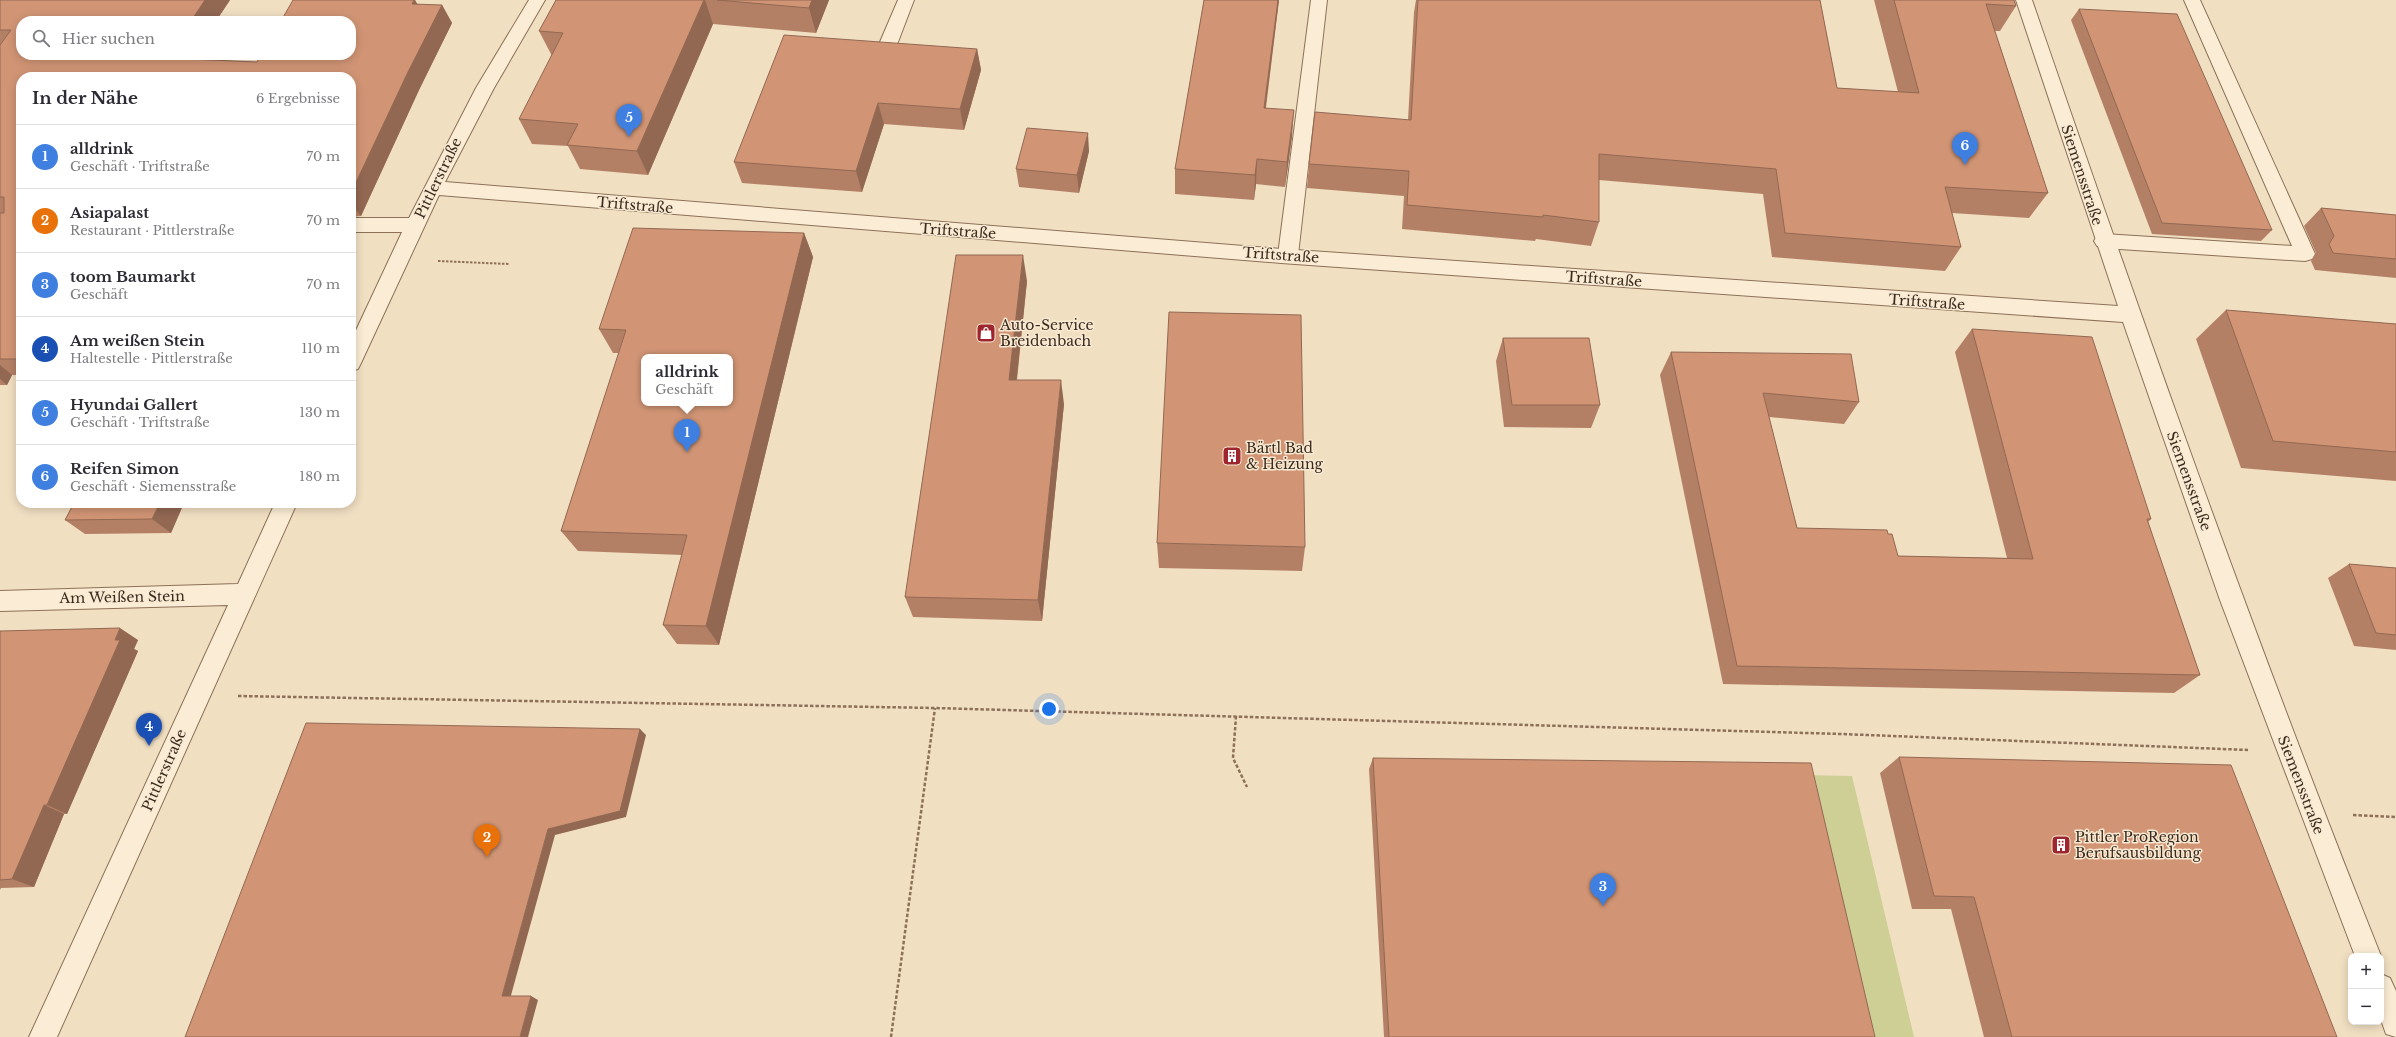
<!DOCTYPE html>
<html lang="de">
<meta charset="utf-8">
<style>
body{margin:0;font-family:"Libre Baskerville",serif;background:#f7f7f7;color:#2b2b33}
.controls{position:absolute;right:12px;bottom:12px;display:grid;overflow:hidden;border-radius:8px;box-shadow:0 2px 10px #0003}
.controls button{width:36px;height:36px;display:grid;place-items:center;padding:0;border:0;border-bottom:1px solid #e1e1e2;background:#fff;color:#2b2b33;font:20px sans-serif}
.you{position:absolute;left:1049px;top:709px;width:14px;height:14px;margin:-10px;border:3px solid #fff;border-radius:50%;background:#1a73e8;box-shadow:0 0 0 6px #1a73e833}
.badge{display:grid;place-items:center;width:26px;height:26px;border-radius:50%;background:#ea580c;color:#fff;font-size:13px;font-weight:700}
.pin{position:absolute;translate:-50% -33px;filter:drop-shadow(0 1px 2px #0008)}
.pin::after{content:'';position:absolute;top:21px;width:14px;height:12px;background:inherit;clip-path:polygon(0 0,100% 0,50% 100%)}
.popup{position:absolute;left:641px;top:354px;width:92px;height:52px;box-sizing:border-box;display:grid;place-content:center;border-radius:8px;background:#fff;filter:drop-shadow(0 1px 3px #0005);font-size:13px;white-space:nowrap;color:#7c7c81}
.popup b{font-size:15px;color:#2b2b33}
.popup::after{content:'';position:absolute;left:50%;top:100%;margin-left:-8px;border:8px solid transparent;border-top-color:#fff}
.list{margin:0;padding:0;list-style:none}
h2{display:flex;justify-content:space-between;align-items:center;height:52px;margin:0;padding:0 16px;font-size:17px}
h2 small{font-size:13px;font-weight:400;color:#7c7c81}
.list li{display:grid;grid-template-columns:26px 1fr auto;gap:12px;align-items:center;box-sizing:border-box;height:64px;padding:0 16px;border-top:1px solid #e1e1e2}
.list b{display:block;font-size:15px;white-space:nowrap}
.list p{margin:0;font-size:13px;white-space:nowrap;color:#7c7c81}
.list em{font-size:13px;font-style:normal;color:#7c7c81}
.icon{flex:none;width:22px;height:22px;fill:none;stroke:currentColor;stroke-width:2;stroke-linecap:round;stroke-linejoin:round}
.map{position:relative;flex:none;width:2396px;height:1037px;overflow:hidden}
.search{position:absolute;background:#fff;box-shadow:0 2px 10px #0003;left:16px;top:16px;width:340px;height:44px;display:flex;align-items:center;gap:10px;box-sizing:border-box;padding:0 14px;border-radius:16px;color:#7c7c81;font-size:15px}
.panel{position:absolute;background:#fff;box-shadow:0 2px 10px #0003;left:16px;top:72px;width:340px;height:436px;border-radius:16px}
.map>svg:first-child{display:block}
.green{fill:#cdcf95}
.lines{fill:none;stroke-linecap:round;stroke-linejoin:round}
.lane-casing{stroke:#8c7058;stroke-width:2}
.street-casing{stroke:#8c7058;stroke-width:2}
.path-far1{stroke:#8c7058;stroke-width:2;stroke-dasharray:2.5 1.5;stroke-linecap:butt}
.path{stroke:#8c7058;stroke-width:2.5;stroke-dasharray:3.5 2;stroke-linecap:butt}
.lane{fill:#fbedd5;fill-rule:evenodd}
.street{fill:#fbedd5;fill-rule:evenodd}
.wall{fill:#b48065}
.shaded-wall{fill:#926852}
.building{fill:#d19575;stroke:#926852;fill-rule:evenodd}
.labels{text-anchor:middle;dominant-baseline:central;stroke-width:3;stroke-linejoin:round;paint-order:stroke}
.street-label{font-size:14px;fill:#3a291d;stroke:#f8ead2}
.poi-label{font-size:14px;fill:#3a291d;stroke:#f8ead2;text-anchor:start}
</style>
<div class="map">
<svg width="2396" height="1037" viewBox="0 0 2396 1037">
<rect width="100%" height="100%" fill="#f1dfc2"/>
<path class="green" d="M1799,775L1852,776L1914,1037H1858Z"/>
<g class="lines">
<g class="lane-casing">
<path id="lane" d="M898,0H914L898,42L895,46L889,48L883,46L880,42Z
M1311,0H1327L1298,255L1295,260L1288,262L1281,260L1278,255Z
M2184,0H2200L2315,254L2312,259L2305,261L2104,248L2097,246L2094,241L2097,236L2104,234L2292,246Z"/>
</g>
<g class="street-casing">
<path id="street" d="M529,0H545L494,88L445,182L1281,249L2118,306L2016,0H2032C2142,321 2255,641 2381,956H2355L2220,600L2123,322L1281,263L439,195L361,363L358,369L351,371V341L402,232H351V218H409L476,88Z
M275,503H297L57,1037H29L228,605L0,611V591L238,584Z
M2381,974L2390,978L2396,991V1037L2386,1034L2381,1020Z"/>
</g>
<path class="path-far1" d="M438,261L509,264"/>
<path class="path" d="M238,696L935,708L1842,734L2248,750
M1236,716L1233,758L1247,787
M2353,815L2396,817
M891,1037L935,708"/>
<use href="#lane" class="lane"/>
<use href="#street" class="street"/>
</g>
<path class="wall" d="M0,0H230L216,21L21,55H194L191,59L257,62L415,0L417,5H442L452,23L419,90L361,216L351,217V77H21V375H12L7,385H0Z
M556,0H829L816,33L713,24L648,175L580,169L568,146L532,144L519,119L552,56L539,31Z
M1204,0H1279L1266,108L1292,136L1285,187L1256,184L1254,200L1175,194V169Z
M1416,0H1820L1837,88L1898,92L1874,0H2014L2016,6L2000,31H1995L2048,193L2029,218L1952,213L1961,247L1945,271L1772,257L1763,194L1599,180V222L1591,246L1536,239L1535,241L1402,229L1404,196L1307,188L1309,164L1408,120L1414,12Z
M2079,9L2272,230L2261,241L2152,234L2071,20Z
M977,49L981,70L964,130L884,124L862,192L742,183L734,162Z
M1089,151L1079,193L1019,187L1016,169Z
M2321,208L2396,215V278L2315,270L2311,261L2316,253L2304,226Z
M804,233L813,257L719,645L677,644L663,625L682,555L578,551L561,531L619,353H613L599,329Z
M1027,281L1017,380L1064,404L1042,621L913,617L905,597Z
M2226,310L2396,324V481L2241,468L2196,339Z
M1972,329L2151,519L2148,522L2200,675L2174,693L1723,684L1660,375L1671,352L1859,402L1844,424L1769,417L1797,528L1888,534L1898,556L2007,558L1955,352Z
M1503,338L1600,405L1591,428L1504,427L1496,361Z
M74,503H184L171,533L85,534L65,520Z
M1157,543L1305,547L1302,571L1159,568Z
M2349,564L2396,568V650L2354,646L2328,578Z
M0,631L138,640L134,649L138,651L67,814H64L34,887L1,888L0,890Z
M1899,757L2337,1037H1984L1951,909H1912L1880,773Z
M1373,758L1875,1037H1384L1369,769Z"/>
<path class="shaded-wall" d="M205,0H230L216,21H191Z
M414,0H415L425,17L412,4Z
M704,0H705L713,24L648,175L637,151Z
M812,0H829L816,33L809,8Z
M1278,0H1279L1262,134L1264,108Z
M442,5L452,23L419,90L361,216L351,204V193L408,72Z
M977,49L981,70L964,130L960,109Z
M168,55H194L180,76L166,58Z
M878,103L884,124L862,192L856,171Z
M1294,110L1292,136L1285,187L1287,162Z
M1088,133L1089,151L1079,193L1077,175Z
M1257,159L1256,184L1254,200L1255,175Z
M804,233L813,257L719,645L706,626Z
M1023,255L1027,281L1014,404L1009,380Z
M0,365L12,375L7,385L0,379Z
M1061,380L1064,404L1042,621L1038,600Z
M160,503H184L171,533L152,519Z
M120,628L138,640L134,649L138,651L67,814L47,805Z
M640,729L646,735L626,817L555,835L510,999L502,996L548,829Z
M44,805L64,814L34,887L12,879Z
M531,996L538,1000L528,1037H520Z"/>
<path class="building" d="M0,0H205L191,21H21V55H168L166,58L257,62L261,55H351V21H281L293,0H414L412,4L442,5L408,72L351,193V77H21V359H0V213H4V197H0V45L11,30H0Z
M556,0H704L637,151L567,145L578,124L519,119L563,33L539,31Z
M717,0H812L809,8Z
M1204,0H1278L1264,108L1294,110L1287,162L1257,159L1255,175L1175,169Z
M1418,0H1820L1837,88L1919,93L1894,0H2014L2016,6L1986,4L2048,193L1945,187L1961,247L1785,233L1776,169L1599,154V222L1543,215V217L1407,205L1409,171L1309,164L1315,112L1411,120Z
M2079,9L2177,14L2272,230L2162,223Z
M784,35L977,49L960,109L878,103L856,171L734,162Z
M1027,128L1088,133L1077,175L1016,169Z
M2321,208L2396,215V259L2333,253L2329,244L2334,236Z
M633,228L804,233L706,626L663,625L687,535L561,531L626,330L599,329ZM644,357H730V403H644Z
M956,255H1023L1009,380H1061L1038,600L905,597Z
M2226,310L2396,324V452L2273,441Z
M1169,312L1301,315L1305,547L1157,543Z
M1972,329L2092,337L2151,519H2147L2200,675L1737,666L1671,352L1851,354L1859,402L1763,393L1797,528L1887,530L1888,534H1892L1898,556L2033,559Z
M1503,338H1589L1600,405H1512Z
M74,503H160L152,519L65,520Z
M2349,564L2396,568V635L2376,633Z
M120,628L115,640H120L47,805H44L12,879L0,880V631Z
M306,723L640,729L620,811L548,829L502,996H531L520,1037H185Z
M1899,757L2231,765L2337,1037H2012L1974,897L1934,896Z
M1373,758L1811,763L1875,1037H1389Z"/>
<defs>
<g id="shop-square" transform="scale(1)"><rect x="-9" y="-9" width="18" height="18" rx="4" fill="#9e242d" stroke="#f8ead2"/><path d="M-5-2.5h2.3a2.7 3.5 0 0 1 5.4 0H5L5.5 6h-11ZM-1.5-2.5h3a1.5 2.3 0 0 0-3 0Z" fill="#fff"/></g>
<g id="building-square" transform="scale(1)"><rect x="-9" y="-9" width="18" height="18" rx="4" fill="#9e242d" stroke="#f8ead2"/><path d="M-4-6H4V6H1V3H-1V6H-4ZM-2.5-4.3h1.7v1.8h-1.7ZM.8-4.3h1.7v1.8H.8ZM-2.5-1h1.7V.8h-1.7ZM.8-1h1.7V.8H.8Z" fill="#fff"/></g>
</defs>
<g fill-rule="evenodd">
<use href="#shop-square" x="986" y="333"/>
<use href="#building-square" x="1232" y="456"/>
<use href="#building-square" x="2061" y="845"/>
</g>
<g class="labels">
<g class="street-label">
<text transform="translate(2082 175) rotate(72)">Siemensstraße</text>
<text transform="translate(438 178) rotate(-64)">Pittlerstraße</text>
<text transform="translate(635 205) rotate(5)">Triftstraße</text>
<text transform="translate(958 231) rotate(4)">Triftstraße</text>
<text transform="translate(1281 255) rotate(4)">Triftstraße</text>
<text transform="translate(1604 279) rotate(4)">Triftstraße</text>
<text transform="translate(1927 302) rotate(4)">Triftstraße</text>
<text transform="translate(2189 481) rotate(70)">Siemensstraße</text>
<text transform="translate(122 597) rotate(-1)">Am Weißen Stein</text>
<text transform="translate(164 770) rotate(-66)">Pittlerstraße</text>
<text transform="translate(2301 785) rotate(69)">Siemensstraße</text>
</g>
<g class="poi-label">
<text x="1000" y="325">Auto-Service<tspan x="1000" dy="16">Breidenbach</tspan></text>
<text x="1246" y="448">Bärtl Bad<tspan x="1246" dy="16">&amp; Heizung</tspan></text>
<text x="2075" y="837">Pittler ProRegion<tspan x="2075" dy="16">Berufsausbildung</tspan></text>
</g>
</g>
</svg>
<div class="controls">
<button>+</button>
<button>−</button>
</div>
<div class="you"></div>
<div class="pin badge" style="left:687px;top:452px;background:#3f7fe0">1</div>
<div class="popup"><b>alldrink</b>Geschäft</div>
<div class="pin badge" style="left:487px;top:857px;background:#e8710a">2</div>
<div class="pin badge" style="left:1603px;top:906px;background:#3f7fe0">3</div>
<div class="pin badge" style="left:149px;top:746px;background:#1a4fb4">4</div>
<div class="pin badge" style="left:629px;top:137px;background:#3f7fe0">5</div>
<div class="pin badge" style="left:1965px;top:165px;background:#3f7fe0">6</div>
<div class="search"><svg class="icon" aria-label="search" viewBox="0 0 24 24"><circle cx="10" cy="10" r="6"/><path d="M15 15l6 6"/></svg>Hier suchen</div>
<section class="panel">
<h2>In der Nähe<small>6 Ergebnisse</small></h2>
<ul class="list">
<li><span class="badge" style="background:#3f7fe0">1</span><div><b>alldrink</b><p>Geschäft · Triftstraße</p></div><em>70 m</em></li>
<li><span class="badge" style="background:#e8710a">2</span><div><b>Asiapalast</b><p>Restaurant · Pittlerstraße</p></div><em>70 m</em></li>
<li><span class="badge" style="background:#3f7fe0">3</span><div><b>toom Baumarkt</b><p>Geschäft</p></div><em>70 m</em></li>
<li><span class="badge" style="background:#1a4fb4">4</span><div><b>Am weißen Stein</b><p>Haltestelle · Pittlerstraße</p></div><em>110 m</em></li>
<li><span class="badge" style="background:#3f7fe0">5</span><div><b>Hyundai Gallert</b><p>Geschäft · Triftstraße</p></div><em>130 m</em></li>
<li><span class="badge" style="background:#3f7fe0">6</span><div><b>Reifen Simon</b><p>Geschäft · Siemensstraße</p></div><em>180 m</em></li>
</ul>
</section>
</div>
